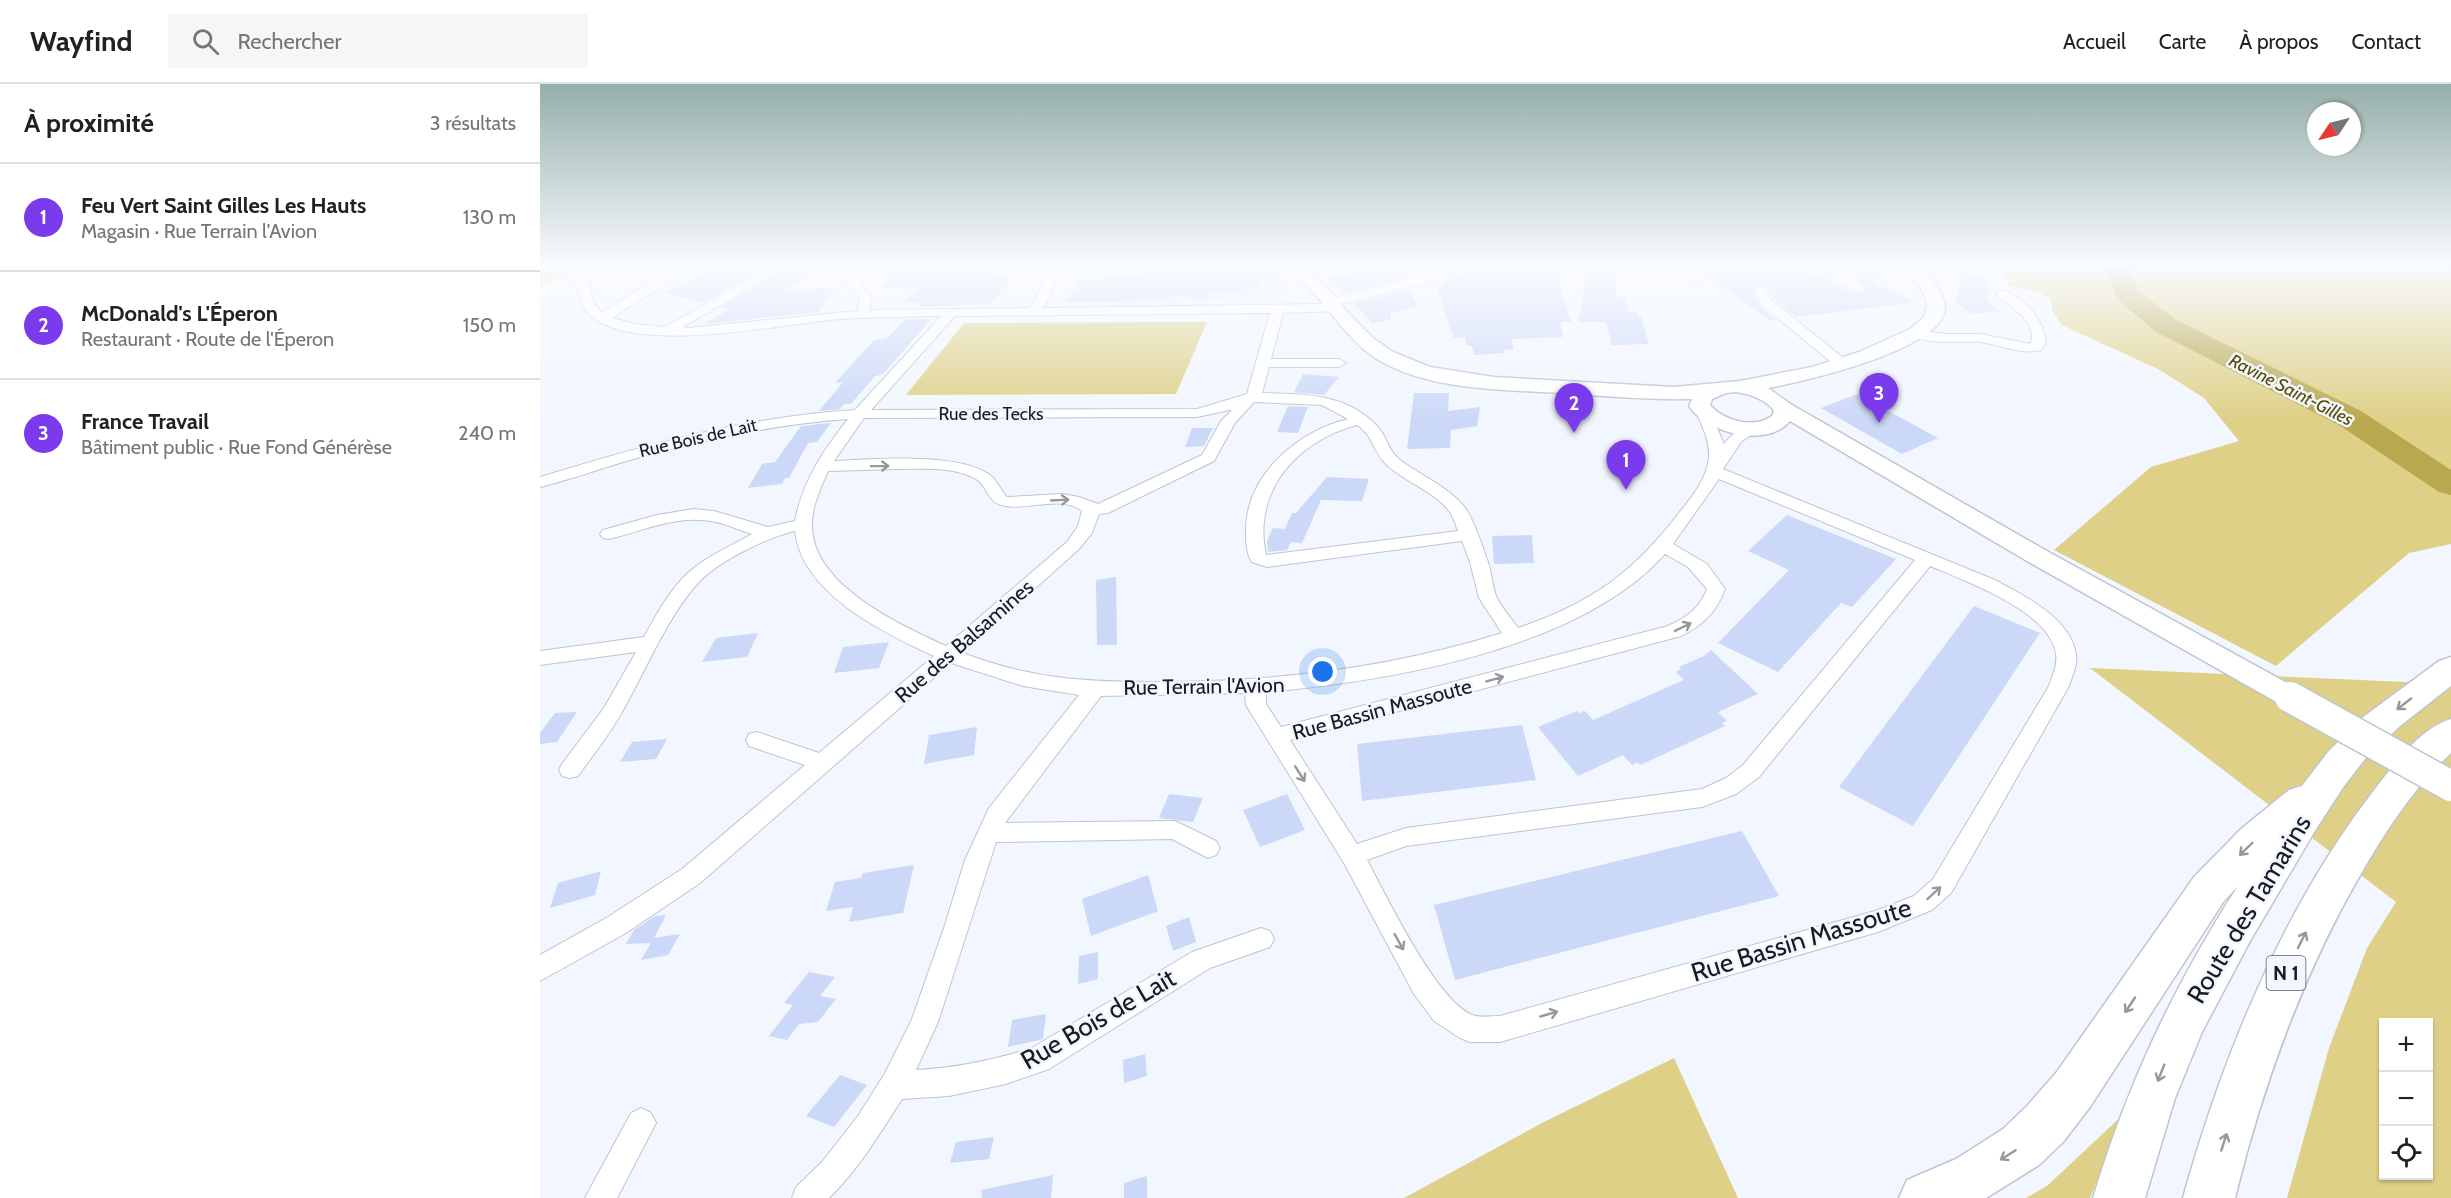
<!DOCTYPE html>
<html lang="fr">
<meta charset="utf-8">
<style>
body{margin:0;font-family:Cabin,sans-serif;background:#f6f6f6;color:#202124}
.controls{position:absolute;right:18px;bottom:18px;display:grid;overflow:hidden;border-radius:0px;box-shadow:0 2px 4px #0004}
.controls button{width:54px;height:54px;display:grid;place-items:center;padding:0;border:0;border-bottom:2px solid #e0e0e0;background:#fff;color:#202124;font:30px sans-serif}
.compass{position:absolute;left:1767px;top:18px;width:54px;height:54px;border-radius:50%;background:#fff;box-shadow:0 2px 4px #0004;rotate:235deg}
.you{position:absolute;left:783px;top:588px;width:21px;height:21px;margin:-15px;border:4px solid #fff;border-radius:50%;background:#1a73e8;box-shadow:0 0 0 9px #1a73e833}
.badge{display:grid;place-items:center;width:39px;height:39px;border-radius:50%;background:#7c3aed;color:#fff;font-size:20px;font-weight:700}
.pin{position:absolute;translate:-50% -50px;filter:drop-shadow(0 2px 3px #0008)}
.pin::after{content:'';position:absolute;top:32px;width:21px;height:18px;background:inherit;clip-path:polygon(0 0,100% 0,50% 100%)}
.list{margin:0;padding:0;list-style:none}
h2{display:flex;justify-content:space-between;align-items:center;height:78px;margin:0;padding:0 24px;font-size:26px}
h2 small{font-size:20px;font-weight:400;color:#757577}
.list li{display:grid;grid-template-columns:39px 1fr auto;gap:18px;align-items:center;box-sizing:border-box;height:108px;padding:0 24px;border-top:2px solid #e0e0e0}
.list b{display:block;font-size:22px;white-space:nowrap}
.list p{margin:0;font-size:20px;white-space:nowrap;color:#757577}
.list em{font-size:20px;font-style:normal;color:#757577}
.icon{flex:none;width:33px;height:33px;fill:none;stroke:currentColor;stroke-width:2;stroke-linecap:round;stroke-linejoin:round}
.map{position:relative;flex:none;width:1911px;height:1114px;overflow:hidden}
header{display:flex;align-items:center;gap:36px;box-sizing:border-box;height:84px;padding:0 30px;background:#fff;border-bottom:2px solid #e0e0e0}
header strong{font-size:28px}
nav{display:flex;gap:33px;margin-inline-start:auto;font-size:21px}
.search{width:420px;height:54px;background:#f6f6f6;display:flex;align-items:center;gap:15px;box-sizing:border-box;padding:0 21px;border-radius:0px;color:#757577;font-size:22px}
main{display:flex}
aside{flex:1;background:#fff}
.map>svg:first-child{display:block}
.built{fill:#e5ecfd}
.green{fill:#ded087;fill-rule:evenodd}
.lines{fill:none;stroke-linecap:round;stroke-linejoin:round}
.river{fill:#b9a84d;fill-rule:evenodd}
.building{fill:#cbd8f7}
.street-casing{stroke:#bfc4d1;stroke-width:2}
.secondary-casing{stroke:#bfc4d1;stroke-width:3}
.highway-casing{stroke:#bfc4d1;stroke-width:3}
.street{fill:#fff;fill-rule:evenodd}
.secondary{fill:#fff;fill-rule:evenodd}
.highway{fill:#fff;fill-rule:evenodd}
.secondary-bridge-casing{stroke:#bfc4d1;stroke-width:33;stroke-linecap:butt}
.secondary-bridge{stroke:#fff;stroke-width:30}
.oneway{stroke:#98989b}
.labels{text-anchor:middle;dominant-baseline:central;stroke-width:5;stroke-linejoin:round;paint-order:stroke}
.far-water-label{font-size:18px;font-style:italic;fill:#584c00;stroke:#f2f6fe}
.far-street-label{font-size:18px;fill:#191b20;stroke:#f2f6fe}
.shield{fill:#f2f6fe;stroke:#5a5d63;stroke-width:1.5}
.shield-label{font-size:20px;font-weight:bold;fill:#191b20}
.street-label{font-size:21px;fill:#191b20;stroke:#f2f6fe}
.near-street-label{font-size:26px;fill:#191b20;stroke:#f2f6fe}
</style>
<header>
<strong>Wayfind</strong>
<div class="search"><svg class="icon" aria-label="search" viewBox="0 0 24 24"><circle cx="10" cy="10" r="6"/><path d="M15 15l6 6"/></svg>Rechercher</div>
<nav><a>Accueil</a><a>Carte</a><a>À propos</a><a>Contact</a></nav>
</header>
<main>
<aside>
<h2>À proximité<small>3 résultats</small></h2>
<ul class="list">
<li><span class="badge">1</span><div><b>Feu Vert Saint Gilles Les Hauts</b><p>Magasin · Rue Terrain l'Avion</p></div><em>130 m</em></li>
<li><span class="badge">2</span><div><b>McDonald's L'Éperon</b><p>Restaurant · Route de l'Éperon</p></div><em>150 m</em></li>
<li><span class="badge">3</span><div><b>France Travail</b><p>Bâtiment public · Rue Fond Générèse</p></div><em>240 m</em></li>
</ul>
</aside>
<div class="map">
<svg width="1911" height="1114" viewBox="0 0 1911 1114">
<rect width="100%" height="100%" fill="#f2f6fe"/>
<path class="built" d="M614,180H740L746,211L574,223L573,184Z"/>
<path class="green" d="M0,180H51L0,202Z
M1454,180H1911V460L1869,469L1736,582L1514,466L1611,383L1699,357L1664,314L1620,286L1522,241L1512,226L1511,214L1497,208L1470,202Z
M667,238L636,310L366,311L424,239Z
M1550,584L1911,600V1114H1747L1789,964L1827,864L1856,818ZM1844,938H1888V1092H1844Z
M1134,974L1198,1114H864L1004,1038Z
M1586,1028L1550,1114H1486L1507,1102Z"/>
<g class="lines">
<path class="river" d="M1565,180H1589L1598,207L1636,236L1821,327L1911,386V411L1899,408L1799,341L1616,248L1577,215Z"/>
</g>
<path class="building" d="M201,180H231L163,219L124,209L165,189L183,190Z
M253,180H279L265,190H270L246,207L295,203L279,228L165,240L189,225L181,223Z
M359,180H449L445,188L452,194L471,195L451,220L377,223L381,219H363L378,204H343Z
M616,180H709V183H718L720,205L668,209V215L650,216V211L565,219L526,218L540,196L611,190L612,188L615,187Z
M1049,180L1078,182L1075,213H1086L1088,228H1097L1098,232H1101L1109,260L1072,261L1066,238H1038Z
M1166,180H1257L1276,193L1285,192L1304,205L1305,204L1314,209H1323L1327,203L1314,193L1319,188L1339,191L1334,199L1376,218L1256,233L1233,214L1226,203L1219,201L1212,208L1221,223L1236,236L1230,237L1161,186L1170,185Z
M845,181L848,191L861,189L864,195L803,209L787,192L811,190L810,184Z
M997,181V183H1004L1006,188H1016L1031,238H1020L1023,253L971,255L974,265L963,266L964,269L934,271L932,262H927L925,253L914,254L897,205L906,196L927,188L962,186L961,182Z
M1438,190L1450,195L1447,217L1460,227L1431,230L1415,218L1423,191Z
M870,206L878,222L851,229V236L832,239L813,219Z
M366,235H391L344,289L334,293L311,320H304L300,325L279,327L303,298L295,299L334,256L346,255Z
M763,290L799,293L784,311L754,308Z
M874,309H909L908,327L940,323L937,342L911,346L910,364L867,365Z
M1317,310L1398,354L1362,370L1281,324Z
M748,322L768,323L758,349L737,348Z
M291,339L277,358L268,359L249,394H245L242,400L208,404L222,380L235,378L261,342Z
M652,344H673L664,362L645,363Z
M787,393L829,395L822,417L781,416L762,459L751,458L747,466L728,468L727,457L733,444L745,445L752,429H756Z
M1247,431L1356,475L1312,523L1301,519L1238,588L1178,559L1249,486L1208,467Z
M992,451L994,479L954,480L952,452Z
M576,493L577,561H557L556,496Z
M1434,522L1500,549L1373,742L1299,703Z
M218,549L207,573L162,578L176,554Z
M349,558L339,584L294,589L303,563Z
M1171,566L1218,610L1178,628L1187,637L1182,639L1185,642L1100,681L1097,678L1092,681L1083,671L1038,692L998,643L1037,627L1039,629L1045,627L1053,636L1144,596L1136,588L1141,585L1139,583L1164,572Z
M37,628L17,658L0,660V649L15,629Z
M982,641L996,696L822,717L817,660Z
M437,643L434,671L384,680L389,651Z
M127,655L116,675L80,678L92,658Z
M629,710L663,714L653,738L619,734Z
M747,710L765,746L720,763L703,726Z
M1202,747L1239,812L915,896L894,821Z
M374,781L363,829L309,838L313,823L286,827L295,798L321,794L323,789Z
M61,787L55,811L10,824L18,799Z
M608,791L618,827L551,852L542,815Z
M126,831L114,854L140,850L128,871L101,876L111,859L86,860L94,846L115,832Z
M649,833L656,858L633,867L626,842Z
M558,868V895L538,900L539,872Z
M269,888L295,893L280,912L296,915L278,938L259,940L247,956L229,952L253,921L244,919Z
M506,930L503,955L468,963L472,936Z
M605,970L607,992L584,999L583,976Z
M300,991L327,1001L294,1043L266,1032Z
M454,1053L449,1075L410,1079L416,1058Z
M513,1091L511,1114H442L441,1106Z
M607,1092V1114H584V1099Z"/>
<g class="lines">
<g class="street-casing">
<path id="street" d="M0,180C26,180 44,177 51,208C53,217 55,223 62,228L141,180H156L72,234L95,240L125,243L236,180H251L143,243L148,244L317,227L320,215L305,196L298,180H310L314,189L329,180H344L318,197L332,215L329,226L490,224L506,193L453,192L447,188L452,180H464L461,185L515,187L518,194L503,224L784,220L785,216L876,194L914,180H932L884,200L796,221L799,224L797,227L743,229L731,275H799L806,279L799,283H729L722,309C764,310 806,309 837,342C847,352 848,367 860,376C879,390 912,405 926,425C935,439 942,461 948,478C952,490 952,503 957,514C962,524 971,534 978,544C1051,519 1092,490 1139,429C1152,413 1167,395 1169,373C1170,358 1163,344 1157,330L1164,326L1171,330L1184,360C1191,351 1200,343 1211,340L1219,345L1201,358L1183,385L1455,496C1485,512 1530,534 1536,570C1538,581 1532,592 1529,602L1411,809L1392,826L1338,848L960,958H930L920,954L894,937L874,910L804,779L706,621L705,609L561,612L465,739L635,737L676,757L680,764L676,771L668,774L632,755L456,758L398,938L376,986C416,984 454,976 492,964L652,868L721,844L730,847L734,855L730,863L670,884L509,985L466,1000L409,1012L362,1015C340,1049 319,1085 289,1114H252L256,1103L282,1078L318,1032L344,991L372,935L404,844L425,776L449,724L539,611L483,602L411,579L160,799L86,849L0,897V871L68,833L142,785L265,681L209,662L206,656L209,650L217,648L279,669L394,572C344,549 261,509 255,447C228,453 179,477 159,498C128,531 105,588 82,628C70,650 53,671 38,692L30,694L22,692L19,686L22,680L64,624L96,568L0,581V567L104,553C116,531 130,505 149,488C167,472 191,462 212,450C198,446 185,439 171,437C135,431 103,447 69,455L63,454L60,450L63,446L117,431L154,425L174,427L228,443L255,437C263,396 283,367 308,335C236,340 166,355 97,374C64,383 33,395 0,403V393C105,361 205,333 315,326L401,232C367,233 333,233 300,235C242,240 99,271 52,233C39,223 41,206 33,193L22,186H0ZM730,229L707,310L657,325L331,326L415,232ZM714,318L782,321L808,335C758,347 706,391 706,446C706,457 706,469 712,478L727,483L922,457L930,478L939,514L962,549C854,583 741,597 629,598C552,598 496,597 423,569L539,465L552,449L559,430L568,429L674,377L695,339ZM689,326H692L681,337L662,371L558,420L539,413L522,410L467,413C460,406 458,397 450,391C419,368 333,375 294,377L324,334L657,333ZM817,341C832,350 833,366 844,378C860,396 899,409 911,430C914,435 916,442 918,447L726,471C712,407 757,357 817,341ZM358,385C382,385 414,382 436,395C449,404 447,419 465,422C489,426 522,411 542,427L538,442L527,458L406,562C360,541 270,500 272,440C272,421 281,404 288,387ZM1179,395L1375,476L1203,681L1186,694L1162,705L866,744L817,760L750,656L1141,552C1163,541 1176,529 1185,505L1167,480L1133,460ZM1125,470L1148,483L1167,505C1159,525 1147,533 1128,542L741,643L726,620V608C849,597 1039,566 1125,470ZM1390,482C1425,497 1510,527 1516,570C1518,581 1512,592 1509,602L1393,795L1374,812L1335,827L960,932C952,932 940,934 932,931C896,916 847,813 827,776L866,762L1162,723L1196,710L1219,693Z
M1142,180H1154L1163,195L1161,198H1153Z
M1302,180H1315L1305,190L1323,201L1325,204L1323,207H1315L1293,194L1291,191Z
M1353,180H1378L1379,182L1373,186Z
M1220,203L1224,204L1231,216L1307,277L1309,280L1307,283H1297L1222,221L1214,207Z
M1462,206C1485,213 1503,235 1506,258L1501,266C1480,271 1461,261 1440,258C1423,256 1383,262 1370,250L1377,246L1406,250H1440L1491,260C1497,235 1470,224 1456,210Z
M101,1024L111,1029L116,1039L77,1114H45L91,1029Z"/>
</g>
<g class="secondary-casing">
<path id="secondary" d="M743,180H761L781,197L810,231L833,254L853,268L890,283L954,293L1134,303L1200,297L1272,283L1319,268L1370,245L1385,232L1387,219L1381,205L1365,180H1381C1390,193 1405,209 1405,225C1402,266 1262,298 1228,304L1252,321L1505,466L1760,606L1764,613L1760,620L1750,623L1740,620L1487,477L1250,337C1226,365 1167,349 1149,322L1152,315C1108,316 1064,312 1019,309C960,305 894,307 840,277C810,259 794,230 770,205C762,196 751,190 743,180ZM1196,308C1211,310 1224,315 1234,326L1232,332C1214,345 1184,337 1170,321L1172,315L1186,309Z"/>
</g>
<g class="highway-casing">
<path id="highway" d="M1911,573V602L1860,642L1825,675L1804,702L1776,745L1710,857L1662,948L1635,1014L1605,1114H1553C1588,999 1633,903 1698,802L1684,817L1550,1023L1523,1058L1499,1081L1446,1114H1359L1367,1096L1416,1075L1463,1045L1487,1022L1516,989L1654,793L1701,745L1749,706L1762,702L1788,668L1822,634L1899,577Z
M1911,635V669C1873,704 1845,748 1819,793C1761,894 1723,1001 1695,1114H1643C1684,967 1744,822 1838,701C1857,677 1881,644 1911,635Z"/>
</g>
<use href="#street" class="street"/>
<use href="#secondary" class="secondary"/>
<use href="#highway" class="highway"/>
<g class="secondary-bridge-casing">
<path id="secondary-bridge" d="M1750,613L1911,702"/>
</g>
<use href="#secondary-bridge" class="secondary-bridge"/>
</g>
<defs><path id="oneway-shaft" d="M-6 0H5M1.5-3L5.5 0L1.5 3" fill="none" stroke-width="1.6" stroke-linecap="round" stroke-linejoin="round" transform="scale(1.5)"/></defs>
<g class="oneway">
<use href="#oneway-shaft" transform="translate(340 382) rotate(-1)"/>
<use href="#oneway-shaft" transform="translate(520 416) rotate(-3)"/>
<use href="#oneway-shaft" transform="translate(1143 543) rotate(-26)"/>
<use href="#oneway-shaft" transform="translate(955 595) rotate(-15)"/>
<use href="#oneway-shaft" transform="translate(1864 620) rotate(142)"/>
<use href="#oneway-shaft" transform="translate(760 690) rotate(58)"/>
<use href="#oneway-shaft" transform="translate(1706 765) rotate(136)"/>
<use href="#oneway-shaft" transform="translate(1394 809) rotate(-42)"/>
<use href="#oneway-shaft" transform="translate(1762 856) rotate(-63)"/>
<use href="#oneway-shaft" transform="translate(859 858) rotate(61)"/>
<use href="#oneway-shaft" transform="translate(1590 921) rotate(124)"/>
<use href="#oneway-shaft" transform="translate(1009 930) rotate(-16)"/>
<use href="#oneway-shaft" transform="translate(1621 989) rotate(111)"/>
<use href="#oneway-shaft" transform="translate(1684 1058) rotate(-72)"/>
<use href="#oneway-shaft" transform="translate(1468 1071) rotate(148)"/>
</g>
<linearGradient id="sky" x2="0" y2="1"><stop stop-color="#95afaa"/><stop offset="0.54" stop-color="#f9fbff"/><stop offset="1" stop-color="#f9fbff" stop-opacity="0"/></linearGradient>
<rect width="1911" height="336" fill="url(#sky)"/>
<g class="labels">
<g class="far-water-label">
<text transform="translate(1751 306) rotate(27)">Ravine Saint-Gilles</text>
</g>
<g class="far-street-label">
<text x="451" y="330">Rue des Tecks</text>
<text transform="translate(158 354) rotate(-13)">Rue Bois de Lait</text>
</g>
<rect class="shield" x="1726.5" y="872" width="39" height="34" rx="4.5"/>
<g class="shield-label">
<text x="1746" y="889">N 1</text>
</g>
<g class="street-label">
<text transform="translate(424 557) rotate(-41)">Rue des Balsamines</text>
<text transform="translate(664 602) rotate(-1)">Rue Terrain l'Avion</text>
<text transform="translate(842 625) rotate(-15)">Rue Bassin Massoute</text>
</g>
<g class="near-street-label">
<text transform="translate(1709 825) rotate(-59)">Route des Tamarins</text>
<text transform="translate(1261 856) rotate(-17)">Rue Bassin Massoute</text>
<text transform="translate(558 935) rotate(-30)">Rue Bois de Lait</text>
</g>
</g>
</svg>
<div class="controls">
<button>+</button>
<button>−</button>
<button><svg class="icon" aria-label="locate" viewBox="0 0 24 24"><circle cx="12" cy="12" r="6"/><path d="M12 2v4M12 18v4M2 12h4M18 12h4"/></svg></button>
</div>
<svg class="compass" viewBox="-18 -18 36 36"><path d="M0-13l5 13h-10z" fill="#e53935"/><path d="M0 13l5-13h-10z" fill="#757577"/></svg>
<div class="you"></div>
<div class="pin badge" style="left:1086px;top:406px">1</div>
<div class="pin badge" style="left:1034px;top:349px">2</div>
<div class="pin badge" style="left:1339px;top:339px">3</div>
</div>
</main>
